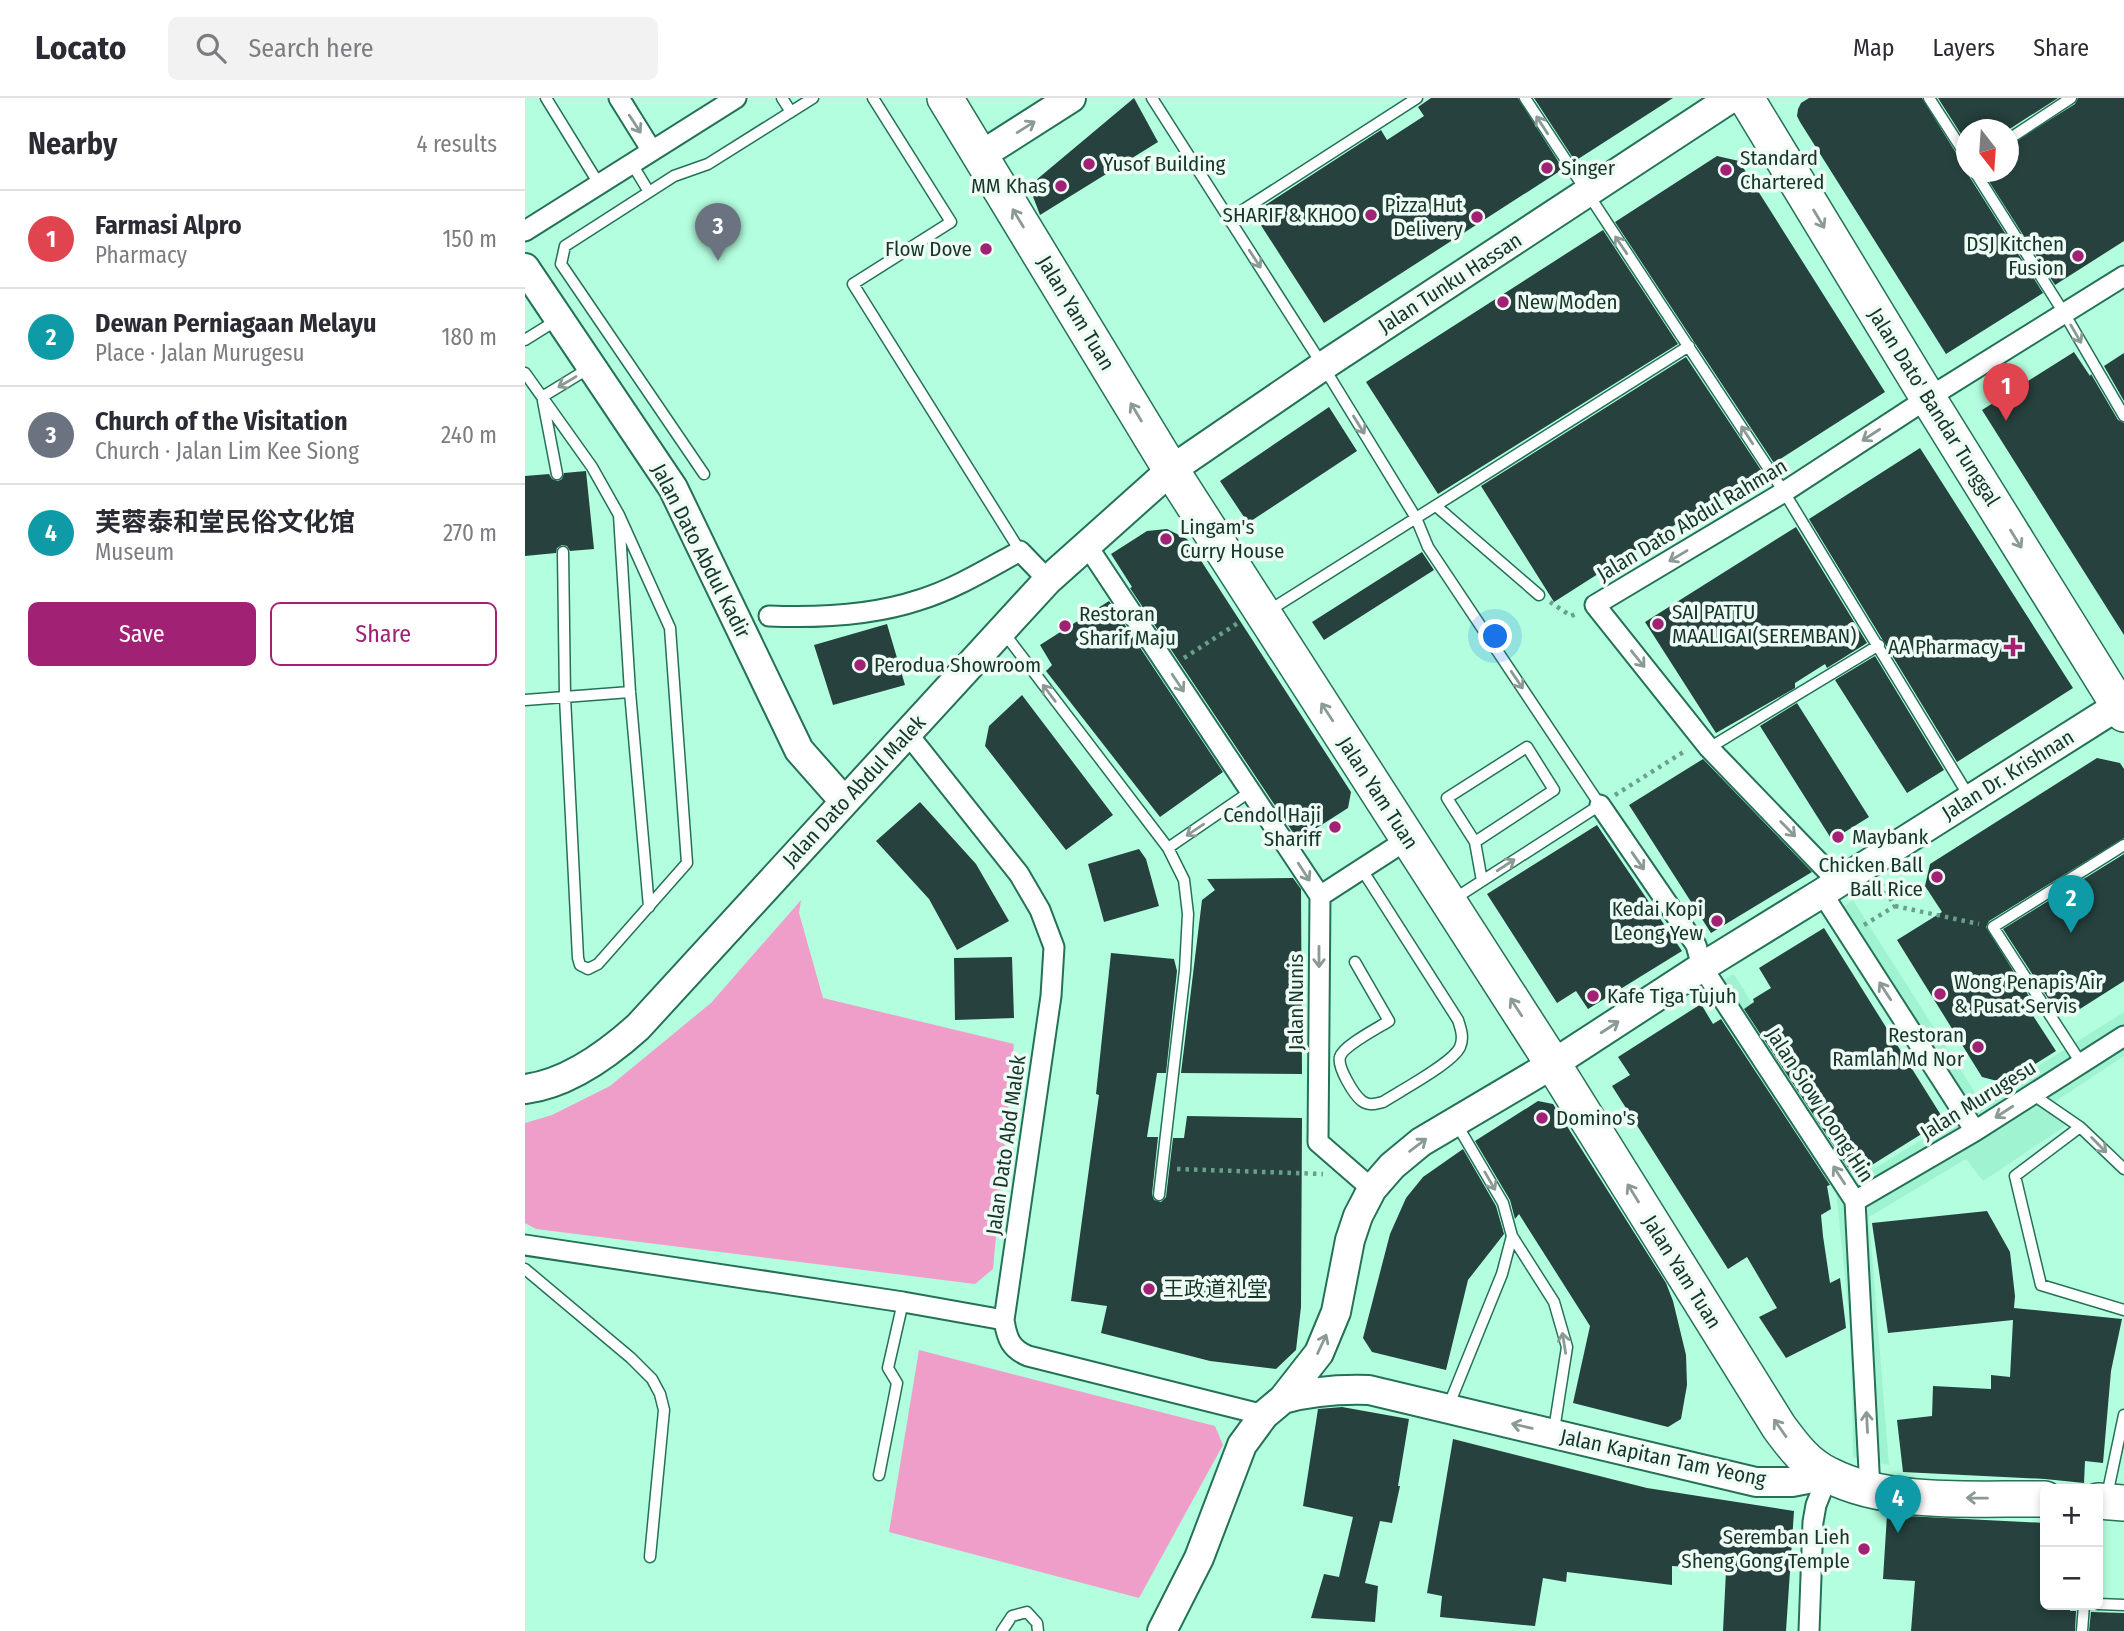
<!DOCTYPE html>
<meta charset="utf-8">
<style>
body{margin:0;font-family:"Fira Sans Condensed","Noto Sans SC",sans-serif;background:#f2f2f3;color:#2b2b33}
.controls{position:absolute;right:21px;bottom:21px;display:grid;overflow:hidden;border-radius:10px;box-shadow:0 4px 10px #0003}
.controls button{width:63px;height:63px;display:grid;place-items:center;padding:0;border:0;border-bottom:2px solid #e1e1e2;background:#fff;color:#2b2b33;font:35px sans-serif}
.compass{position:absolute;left:1431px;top:21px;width:63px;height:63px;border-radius:50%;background:#fff;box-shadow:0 4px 10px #0003;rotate:163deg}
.you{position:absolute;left:971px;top:539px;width:24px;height:24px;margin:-18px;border:5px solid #fff;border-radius:50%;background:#1a73e8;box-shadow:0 0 0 10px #1a73e833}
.badge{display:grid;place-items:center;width:46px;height:46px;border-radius:50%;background:#a12274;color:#fff;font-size:23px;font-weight:700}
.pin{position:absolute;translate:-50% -58px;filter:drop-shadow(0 2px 4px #0008)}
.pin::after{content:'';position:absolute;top:37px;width:24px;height:21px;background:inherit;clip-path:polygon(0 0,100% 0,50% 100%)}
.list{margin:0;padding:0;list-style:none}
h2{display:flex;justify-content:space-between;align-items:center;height:91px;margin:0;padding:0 28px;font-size:30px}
h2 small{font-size:23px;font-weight:400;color:#7c7c81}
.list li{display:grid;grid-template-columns:46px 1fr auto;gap:21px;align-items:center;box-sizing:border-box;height:98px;padding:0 28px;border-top:2px solid #e1e1e2}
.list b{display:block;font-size:26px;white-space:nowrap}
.list p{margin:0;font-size:23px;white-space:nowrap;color:#7c7c81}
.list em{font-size:23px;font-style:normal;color:#7c7c81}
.actions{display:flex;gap:14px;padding:21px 28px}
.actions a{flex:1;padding:16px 0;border:2px solid #a12274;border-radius:10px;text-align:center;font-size:24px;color:#a12274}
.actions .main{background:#a12274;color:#fff}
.icon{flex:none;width:38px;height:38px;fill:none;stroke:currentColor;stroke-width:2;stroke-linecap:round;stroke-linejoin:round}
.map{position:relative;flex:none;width:1599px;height:1533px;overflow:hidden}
header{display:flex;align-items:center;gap:42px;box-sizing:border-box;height:98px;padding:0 35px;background:#fff;border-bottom:2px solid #e1e1e2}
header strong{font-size:33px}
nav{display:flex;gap:38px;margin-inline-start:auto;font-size:24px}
.search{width:490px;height:63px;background:#f2f2f3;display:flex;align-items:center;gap:18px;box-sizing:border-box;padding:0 24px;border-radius:10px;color:#7c7c81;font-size:26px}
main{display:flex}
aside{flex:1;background:#fff}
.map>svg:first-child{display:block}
.built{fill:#9ff3d1}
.green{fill:#ef9ec9}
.building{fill:#26413e}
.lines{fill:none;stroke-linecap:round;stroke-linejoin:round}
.lane-casing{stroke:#257157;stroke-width:13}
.street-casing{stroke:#257157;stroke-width:23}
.secondary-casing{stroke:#257157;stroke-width:32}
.highway-casing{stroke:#257157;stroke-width:38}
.path{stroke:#6aa08a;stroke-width:4.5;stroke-dasharray:3.5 5;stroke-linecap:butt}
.lane{stroke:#fff;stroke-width:10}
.street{stroke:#fff;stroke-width:19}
.secondary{stroke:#fff;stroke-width:28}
.highway{stroke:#fff;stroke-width:35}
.oneway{stroke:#8b9a94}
.poi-dot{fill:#a12274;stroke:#eefcf5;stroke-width:2.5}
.labels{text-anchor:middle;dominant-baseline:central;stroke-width:7;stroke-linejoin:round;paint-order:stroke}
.poi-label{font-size:21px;fill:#17362a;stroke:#eefcf5;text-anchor:start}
.street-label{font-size:21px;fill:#17362a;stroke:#eefcf5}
</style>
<header>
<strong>Locato</strong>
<div class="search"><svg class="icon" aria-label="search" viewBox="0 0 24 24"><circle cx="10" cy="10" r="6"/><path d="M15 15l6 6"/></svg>Search here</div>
<nav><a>Map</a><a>Layers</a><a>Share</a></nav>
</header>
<main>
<aside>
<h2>Nearby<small>4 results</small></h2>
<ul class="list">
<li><span class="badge" style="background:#e0444e">1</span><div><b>Farmasi Alpro</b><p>Pharmacy</p></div><em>150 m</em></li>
<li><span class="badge" style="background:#0f9aa8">2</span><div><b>Dewan Perniagaan Melayu</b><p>Place · Jalan Murugesu</p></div><em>180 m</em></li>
<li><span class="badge" style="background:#6b7280">3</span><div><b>Church of the Visitation</b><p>Church · Jalan Lim Kee Siong</p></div><em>240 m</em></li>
<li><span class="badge" style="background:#0f9aa8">4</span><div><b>芙蓉泰和堂民俗文化馆</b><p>Museum</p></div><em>270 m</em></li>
</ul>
<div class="actions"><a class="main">Save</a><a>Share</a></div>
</aside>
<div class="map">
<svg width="1599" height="1533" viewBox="0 0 1599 1533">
<rect width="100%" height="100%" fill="#b3fede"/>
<path class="built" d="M1328,802L1456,1004L1599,914V958L1528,1005L1542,1027L1458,1083L1441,1061L1344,1119L1364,1367L1328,1359L1326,1236L1311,1093L1182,891L1209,876L1334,1080L1429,1022L1302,819Z"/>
<path class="green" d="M276,802L274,815L298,900L489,946L468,1171L450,1186L11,1131L0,1125V1025L27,1017L85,988L186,905Z
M394,1252L690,1328L698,1347L614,1500L364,1434Z"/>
<path class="building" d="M609,0L633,44L515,117L504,88Z
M906,0H993L1038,71L799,225L728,115L856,32L862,42L899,18L893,9Z
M1009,0H1148L1050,63Z
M1284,0H1397L1436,63L1441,66L1444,78L1518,195L1421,256L1275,24L1272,18L1273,11L1276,5Z
M1413,0H1533L1483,32H1441V44Z
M1553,0H1599V143L1530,187L1458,74H1483V48L1550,6Z
M1192,58L1214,63L1360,294L1249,365L1090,124Z
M1078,132L1153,246L913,396L841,284Z
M1549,254L1565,278L1566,276L1593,322L1599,325V537L1457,312Z
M1599,255V303L1579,268Z
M1161,259L1236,372L1029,504L956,388Z
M804,309L832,353L723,425L695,383Z
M1395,350L1548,590L1432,664L1284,421Z
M61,373L69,451L45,453L42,448L37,447L32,450L31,455L0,458V378L24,376L27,381L33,383L37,381L39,375Z
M1271,429L1342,545L1302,570L1300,566L1270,585V590L1191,635L1120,524Z
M642,431L662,441L826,694L823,710L773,742L605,490L607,489L586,456L622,433Z
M897,454L909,472L799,542L787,524Z
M584,503L698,674L635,719L521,573L527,567L515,547Z
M362,526L380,587L308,607L289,547Z
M1350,558L1419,672L1382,695L1310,582Z
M497,597L588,717L541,752L460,648L464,628Z
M1272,605L1344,719L1307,742L1235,628Z
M1572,660L1595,665L1599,671V740L1464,823L1461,829L1512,911L1503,910L1531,953L1480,985L1457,979L1372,842L1417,814L1400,788L1405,766Z
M1178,661L1287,774L1186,835L1104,707Z
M395,704L451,766L484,823L432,852L404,801L351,743Z
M1072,727L1157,853L1063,911L1051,893L1032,905L962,796Z
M614,751L621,761L634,808L579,824L563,766Z
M1599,756V883L1547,916L1532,914L1478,831Z
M768,780L776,791L777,976L656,975L677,802L690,792L682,781Z
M1299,830L1419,1022L1334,1075L1331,1071L1326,1074L1219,911L1229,904L1228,901L1246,890L1234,870Z
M586,855L649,861L652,873L641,975H632L622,1039H633L627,1096L629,1102L636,1104L641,1099L648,1040H659L662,1018L777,1020L776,1209L771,1252L751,1271L685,1263L576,1235L582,1208L546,1203L574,997L571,996Z
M487,859L489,920L430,922L429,860Z
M1176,906L1188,926L1196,921L1305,1087L1302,1088L1306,1111L1296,1117L1298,1138L1305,1185L1315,1180L1321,1230L1261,1260L1234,1219L1252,1210L1222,1159L1203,1171L1087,988L1105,977L1093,959Z
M1013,1003L1028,1006L1141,1185L1148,1203L1161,1257L1162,1287L1156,1321L1143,1329L1048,1305L1065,1228L994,1116L990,1121L985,1102L950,1043Z
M938,1051L971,1108L979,1136L943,1182L921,1272L847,1254L838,1240L865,1136L881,1100L898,1079Z
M1462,1113L1485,1154L1490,1198L1489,1210L1597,1221L1586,1273L1578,1365L1560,1363L1559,1385L1520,1381L1378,1374L1372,1322L1407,1318L1408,1288L1466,1291V1277L1485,1279L1488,1222L1363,1235L1347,1125Z
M817,1309L884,1321L873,1388H875L867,1425L855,1423L840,1485L853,1488L850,1524L786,1520L799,1476L814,1479L828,1419L778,1408L793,1311Z
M928,1341L1122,1390L1269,1413L1261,1533H1198L1201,1473L1166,1464L1165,1469L1147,1468V1487L1042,1474L1041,1484L1018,1480L1010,1528L915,1519L917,1498L902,1495Z
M1362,1417L1520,1425V1507H1545V1513H1551L1550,1533H1386L1390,1483L1358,1481Z
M1566,1514L1599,1515V1533H1564Z"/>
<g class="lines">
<g class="lane-casing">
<path id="lane" d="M21,0L74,86
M257,0L266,14
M348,0L426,124L328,186L495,453
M627,0L798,268L891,420L903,449L1075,707L929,801
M1000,0L1259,394L1445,700
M1404,0L1442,59
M1484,41L1546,0
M107,66L124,94
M1450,74L1539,215L1599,318
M704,121L892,0
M0,242L32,222
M0,275L67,369L94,417L105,594L124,809
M17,299L66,269
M18,303L32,376
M179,376L36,166L40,148L149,78L183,66L288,0
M911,408L1014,497
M38,454L40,599L53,860L55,867L63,871L73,866L162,765L145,530L94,417
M745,512L1164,248
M479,535L643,750L726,693
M0,602L105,594
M1184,650L1354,547
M950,744L1029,692L1002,649L922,700L950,744L957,783
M830,864L864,923C853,930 818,948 815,959C812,969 829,997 837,1003C844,1008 850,1006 858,1004C875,993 928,965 935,949C939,940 936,931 933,922L836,770
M1556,965L1468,829L1599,747
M1507,996L1555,1029L1599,1071
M1555,1029L1490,1078L1516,1187L1599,1212
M634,1097L660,872L663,816L659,782L643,750
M987,1138L1029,1204L1042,1249L1029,1332
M0,1171L106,1260L127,1281L135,1296L139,1312L125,1459
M923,1309L977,1176L987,1138L978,1105L931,1025
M354,1377L372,1285L363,1270L378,1204
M1578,1397L1584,1388L1599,1317
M1573,1506L1599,1507
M477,1533L487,1518L502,1514L512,1525L513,1533
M1557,1533L1559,1507"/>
</g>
<g class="street-casing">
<path id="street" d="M94,0L127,53
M0,133L211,0
M561,446L795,798
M244,518C294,520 346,518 394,502C430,491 462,471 495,453L523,482
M382,635L494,776L515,812L529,849L526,898L479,1222C482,1241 486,1251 503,1258L739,1317
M1075,707L1171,847L1177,869L1330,1103L1345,1392
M1314,785L1184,650L1070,507L1259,394L1403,300L1599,178
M1297,795L1450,1033
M847,1091L793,1044L795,798L883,741
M1330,1103L1450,1033L1599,938
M0,1147L378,1204L479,1222
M1284,1533L1288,1424L1291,1407L1303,1377"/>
</g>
<g class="secondary-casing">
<path id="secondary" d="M455,58L546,0
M0,170L148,390L274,652L319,703
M0,991C41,986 83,956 113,929L523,482L646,372L798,268L1206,0
M758,1301C787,1293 814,1291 844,1292L1231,1384H1267L1303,1377
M637,1533L674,1460L717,1347L739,1317L758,1301L794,1255L811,1214L825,1142L833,1118L847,1091L867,1068L896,1044L1028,966L1177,869L1297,795L1599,604"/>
</g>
<g class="highway-casing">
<path id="highway" d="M420,0L646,372L1028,966L1254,1329C1268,1348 1282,1367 1304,1377C1364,1408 1453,1400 1520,1401
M1221,0L1403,300L1599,616
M1573,1403L1599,1405"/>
</g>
<path class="path" d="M1025,504L1046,518L1053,515
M659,560L713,525
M1090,697L1160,653
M1370,808L1454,826
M1339,827L1370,808L1357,787
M652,1071L798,1076"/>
<use href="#lane" class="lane"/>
<use href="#street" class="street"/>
<use href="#secondary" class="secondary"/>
<use href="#highway" class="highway"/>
</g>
<defs><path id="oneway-shaft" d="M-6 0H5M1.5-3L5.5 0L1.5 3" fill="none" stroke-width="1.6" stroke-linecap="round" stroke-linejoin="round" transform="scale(1.75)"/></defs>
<g class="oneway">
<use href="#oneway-shaft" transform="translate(110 26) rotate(57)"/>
<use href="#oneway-shaft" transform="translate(1017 27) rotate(-123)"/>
<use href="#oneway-shaft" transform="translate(501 29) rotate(-32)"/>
<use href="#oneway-shaft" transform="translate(493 120) rotate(-121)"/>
<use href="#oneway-shaft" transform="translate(1294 121) rotate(59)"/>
<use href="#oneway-shaft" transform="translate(1096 147) rotate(-124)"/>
<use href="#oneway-shaft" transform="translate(730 161) rotate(57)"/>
<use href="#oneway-shaft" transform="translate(1551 236) rotate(60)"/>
<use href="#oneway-shaft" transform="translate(42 284) rotate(149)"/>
<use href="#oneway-shaft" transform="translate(611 314) rotate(-121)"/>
<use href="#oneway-shaft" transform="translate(834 327) rotate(58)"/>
<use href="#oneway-shaft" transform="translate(1222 337) rotate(-123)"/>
<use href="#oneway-shaft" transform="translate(1346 337) rotate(147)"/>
<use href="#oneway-shaft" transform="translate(1491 441) rotate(58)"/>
<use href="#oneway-shaft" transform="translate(1153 458) rotate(149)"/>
<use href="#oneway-shaft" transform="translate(1113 561) rotate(51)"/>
<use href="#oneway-shaft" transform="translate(992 582) rotate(56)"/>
<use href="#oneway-shaft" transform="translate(653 585) rotate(56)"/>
<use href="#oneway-shaft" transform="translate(524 595) rotate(-127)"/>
<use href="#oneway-shaft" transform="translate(802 614) rotate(-123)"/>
<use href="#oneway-shaft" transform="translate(1263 731) rotate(46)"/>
<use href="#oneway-shaft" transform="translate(670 732) rotate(146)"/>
<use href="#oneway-shaft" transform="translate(1113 763) rotate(55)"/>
<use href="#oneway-shaft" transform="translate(981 767) rotate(-33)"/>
<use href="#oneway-shaft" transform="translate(779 774) rotate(57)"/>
<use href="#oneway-shaft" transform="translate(794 859) rotate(90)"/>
<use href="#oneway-shaft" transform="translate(1360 893) rotate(-123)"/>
<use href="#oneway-shaft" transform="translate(991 909) rotate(-123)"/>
<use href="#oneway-shaft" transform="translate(1085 929) rotate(-33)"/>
<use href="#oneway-shaft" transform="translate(1479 1014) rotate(147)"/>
<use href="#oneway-shaft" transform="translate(893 1047) rotate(-37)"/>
<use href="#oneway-shaft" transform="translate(1574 1047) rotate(45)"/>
<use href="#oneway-shaft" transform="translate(1314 1077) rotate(-123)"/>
<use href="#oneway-shaft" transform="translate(965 1083) rotate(60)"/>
<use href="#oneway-shaft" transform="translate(1108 1095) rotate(-122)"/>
<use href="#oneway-shaft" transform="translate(1039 1245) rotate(-99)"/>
<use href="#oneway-shaft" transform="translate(797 1246) rotate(-65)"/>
<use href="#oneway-shaft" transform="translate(1342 1324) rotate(-93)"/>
<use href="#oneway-shaft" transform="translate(997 1328) rotate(-167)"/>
<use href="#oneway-shaft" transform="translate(1255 1330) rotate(-125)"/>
<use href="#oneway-shaft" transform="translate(1452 1400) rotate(-179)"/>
</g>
<g class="poi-dot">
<circle cx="564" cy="66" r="7"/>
<circle cx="1022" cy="70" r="7"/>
<circle cx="1201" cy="72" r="7"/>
<circle cx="536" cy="88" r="7"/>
<circle cx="846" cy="117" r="7"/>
<circle cx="952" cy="119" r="7"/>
<circle cx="461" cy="151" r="7"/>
<circle cx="1553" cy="158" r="7"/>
<circle cx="978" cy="204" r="7"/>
<circle cx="641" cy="441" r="7"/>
<circle cx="1133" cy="526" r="7"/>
<circle cx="540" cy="528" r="7"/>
<path d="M1484.5 538.5h7v7h7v7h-7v7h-7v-7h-7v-7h7z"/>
<circle cx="335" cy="567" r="7"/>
<circle cx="810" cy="729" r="7"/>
<circle cx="1313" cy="739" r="7"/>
<circle cx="1412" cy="779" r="7"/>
<circle cx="1192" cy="823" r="7"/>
<circle cx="1415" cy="896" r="7"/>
<circle cx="1068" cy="898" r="7"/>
<circle cx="1453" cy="949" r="7"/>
<circle cx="1017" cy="1020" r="7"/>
<circle cx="624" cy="1191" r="7"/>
<circle cx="1339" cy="1451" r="7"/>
</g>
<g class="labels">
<g class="poi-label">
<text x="1215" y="60">Standard<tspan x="1215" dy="24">Chartered</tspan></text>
<text x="578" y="66">Yusof Building</text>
<text x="1036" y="70">Singer</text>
<text x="522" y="88" text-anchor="end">MM Khas</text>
<text x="938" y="107" text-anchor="end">Pizza Hut<tspan x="938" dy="24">Delivery</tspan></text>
<text x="832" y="117" text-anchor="end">SHARIF &amp; KHOO</text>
<text x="1539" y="146" text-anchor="end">DSJ Kitchen<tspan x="1539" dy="24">Fusion</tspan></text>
<text x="447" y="151" text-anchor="end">Flow Dove</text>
<text x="992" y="204">New Moden</text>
<text x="655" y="429">Lingam's<tspan x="655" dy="24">Curry House</tspan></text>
<text x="1147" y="514">SAI PATTU<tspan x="1147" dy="24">MAALIGAI(SEREMBAN)</tspan></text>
<text x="554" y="516">Restoran<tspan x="554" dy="24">Sharif Maju</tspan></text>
<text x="1474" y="549" text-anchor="end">AA Pharmacy</text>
<text x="349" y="567">Perodua Showroom</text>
<text x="796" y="717" text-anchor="end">Cendol Haji<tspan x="796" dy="24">Shariff</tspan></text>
<text x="1327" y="739">Maybank</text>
<text x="1398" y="767" text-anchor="end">Chicken Ball<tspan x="1398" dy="24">Ball Rice</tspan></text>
<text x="1178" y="811" text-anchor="end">Kedai Kopi<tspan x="1178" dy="24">Leong Yew</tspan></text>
<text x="1429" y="884">Wong Penapis Air<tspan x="1429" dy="24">&amp; Pusat Servis</tspan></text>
<text x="1082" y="898">Kafe Tiga Tujuh</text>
<text x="1439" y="937" text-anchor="end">Restoran<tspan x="1439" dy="24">Ramlah Md Nor</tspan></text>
<text x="1031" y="1020">Domino's</text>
<text x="638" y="1191">王政道礼堂</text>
<text x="1325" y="1439" text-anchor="end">Seremban Lieh<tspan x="1325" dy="24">Sheng Gong Temple</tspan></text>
</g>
<g class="street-label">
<text transform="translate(925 185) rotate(-33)">Jalan Tunku Hassan</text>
<text transform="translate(551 215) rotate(59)">Jalan Yam Tuan</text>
<text transform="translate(1409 309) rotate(58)">Jalan Dato' Bandar Tunggal</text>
<text transform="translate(1167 422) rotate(-31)">Jalan Dato Abdul Rahman</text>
<text transform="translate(176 453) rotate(63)">Jalan Dato Abdul Kadir</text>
<text transform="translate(1483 677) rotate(-32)">Jalan Dr. Krishnan</text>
<text transform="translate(329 693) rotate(-47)">Jalan Dato Abdul Malek</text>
<text transform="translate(853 695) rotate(57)">Jalan Yam Tuan</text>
<text transform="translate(771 904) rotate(-90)">Jalan Nunis</text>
<text transform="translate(1453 1002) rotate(-32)">Jalan Murugesu</text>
<text transform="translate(1295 1007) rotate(57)">Jalan Siow Loong Hin</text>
<text transform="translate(481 1047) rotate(-82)">Jalan Dato Abd Malek</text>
<text transform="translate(1157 1174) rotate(58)">Jalan Yam Tuan</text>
<text transform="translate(1138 1360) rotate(12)">Jalan Kapitan Tam Yeong</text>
</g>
</g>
</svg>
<div class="controls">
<button>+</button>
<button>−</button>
</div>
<svg class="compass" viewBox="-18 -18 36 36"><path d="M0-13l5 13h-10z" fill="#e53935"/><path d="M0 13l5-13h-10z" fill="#7c7c81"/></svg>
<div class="you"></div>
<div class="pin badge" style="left:1481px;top:323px;background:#e0444e">1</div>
<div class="pin badge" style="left:1546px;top:835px;background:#0f9aa8">2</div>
<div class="pin badge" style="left:193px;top:163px;background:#6b7280">3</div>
<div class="pin badge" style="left:1373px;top:1435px;background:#0f9aa8">4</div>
</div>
</main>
